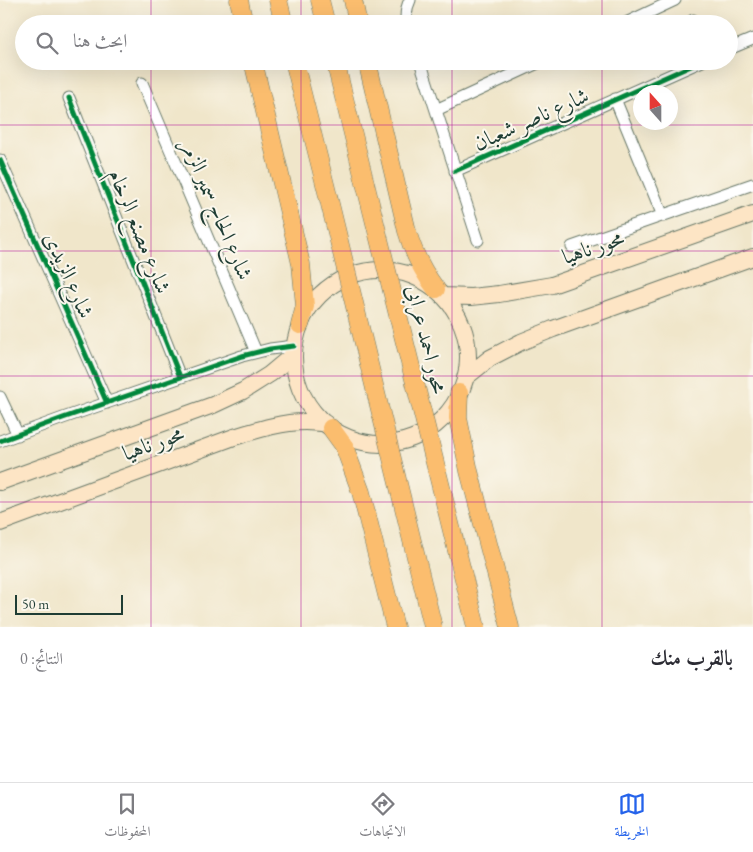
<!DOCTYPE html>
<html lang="ar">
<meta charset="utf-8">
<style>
body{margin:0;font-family:"EB Garamond",Amiri,serif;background:#f7f7f7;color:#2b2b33;direction:rtl}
.compass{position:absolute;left:633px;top:85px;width:45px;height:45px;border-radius:50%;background:#fff;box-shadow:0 5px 20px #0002;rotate:339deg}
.scale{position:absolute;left:15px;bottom:12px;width:108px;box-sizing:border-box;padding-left:5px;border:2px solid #1f3d34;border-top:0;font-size:14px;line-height:18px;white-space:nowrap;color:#1f3d34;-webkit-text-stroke:4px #fbf7ec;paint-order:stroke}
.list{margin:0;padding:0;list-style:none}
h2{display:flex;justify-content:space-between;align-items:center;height:65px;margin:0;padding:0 20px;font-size:21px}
h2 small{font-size:16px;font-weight:400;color:#7c7c81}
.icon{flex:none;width:28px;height:28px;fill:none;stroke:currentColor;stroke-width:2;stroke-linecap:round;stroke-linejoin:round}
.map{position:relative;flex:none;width:753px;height:627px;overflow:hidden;direction:ltr}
.search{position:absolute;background:#fff;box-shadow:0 5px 20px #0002;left:15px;right:15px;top:15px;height:55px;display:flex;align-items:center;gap:12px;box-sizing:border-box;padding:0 18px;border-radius:28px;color:#7c7c81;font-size:19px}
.sheet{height:155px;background:#fff}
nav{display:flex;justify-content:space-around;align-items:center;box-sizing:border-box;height:70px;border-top:1px solid #e1e1e2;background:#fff;font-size:14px;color:#7c7c81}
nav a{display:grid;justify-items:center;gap:2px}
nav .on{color:#2563eb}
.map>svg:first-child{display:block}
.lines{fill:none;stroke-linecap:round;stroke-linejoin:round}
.minor-casing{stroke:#687868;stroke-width:13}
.secondary-casing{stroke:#687868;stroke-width:18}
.primary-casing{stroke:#687868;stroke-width:19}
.minor{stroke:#fff;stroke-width:11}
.secondary{stroke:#fde5c5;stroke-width:16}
.primary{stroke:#fbbd6e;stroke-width:18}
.primary-bridge-casing{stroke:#687868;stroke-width:19;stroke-linecap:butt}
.primary-bridge{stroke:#fbbd6e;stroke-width:18}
.cycleway-casing{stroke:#fbf7ec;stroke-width:8}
.cycleway{stroke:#00873e;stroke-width:5}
.grid{fill:none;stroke:#b5179e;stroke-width:1;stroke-opacity:0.55}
.labels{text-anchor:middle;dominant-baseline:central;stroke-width:4;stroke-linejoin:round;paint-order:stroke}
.street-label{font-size:22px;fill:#1f3d34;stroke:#fbf7ec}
</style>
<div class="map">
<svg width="753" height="627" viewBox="0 0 753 627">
<rect width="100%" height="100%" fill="#fbf7ec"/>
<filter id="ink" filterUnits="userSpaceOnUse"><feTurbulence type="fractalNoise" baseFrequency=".02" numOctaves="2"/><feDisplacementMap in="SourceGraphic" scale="10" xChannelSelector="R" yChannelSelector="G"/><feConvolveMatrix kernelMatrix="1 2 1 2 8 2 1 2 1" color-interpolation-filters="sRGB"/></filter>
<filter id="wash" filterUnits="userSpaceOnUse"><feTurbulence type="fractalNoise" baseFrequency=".0096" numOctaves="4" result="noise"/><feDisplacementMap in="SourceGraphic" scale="20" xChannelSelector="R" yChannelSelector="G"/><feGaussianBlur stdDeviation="1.12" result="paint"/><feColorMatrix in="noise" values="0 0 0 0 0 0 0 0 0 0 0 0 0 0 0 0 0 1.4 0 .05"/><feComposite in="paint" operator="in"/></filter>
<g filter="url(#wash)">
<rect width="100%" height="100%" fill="#f0e6ca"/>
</g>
<g filter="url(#ink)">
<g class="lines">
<g class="minor-casing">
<path id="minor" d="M693,20L695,24
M407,24C405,15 406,8 410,0
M624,24L675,0
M729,49L753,39
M420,61L478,240
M142,83L256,352
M69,98L180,377
M615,99L663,216
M436,110L542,61
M0,160L107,403
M455,171L702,61
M572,247L753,184
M0,397L18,435
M0,441L63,418L242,356L270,349L294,346"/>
</g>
<g class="secondary-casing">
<path id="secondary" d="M294 357a87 87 0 1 1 174 0a87 87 0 1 1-174 0Z
M443,296L471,297L499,294L552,285L753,214
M465,378L490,358L521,342L553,329L753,257
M0,482L213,405L243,391L270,374L294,354
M0,523L234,437C257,430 281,422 305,422C311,422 318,423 325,423"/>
</g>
<g class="primary-casing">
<path id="primary" d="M239,0L244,24
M278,0L284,24
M320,0L326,24
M353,0L358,24
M253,61L301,264L305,306L300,325
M294,61L328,196
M335,61L365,183
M367,61L407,231C413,252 423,272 436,289
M459,393L458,418L469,471L510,627
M331,428L344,446L361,492L395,627"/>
</g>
<use href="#minor" class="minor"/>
<use href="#secondary" class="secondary"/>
<use href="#primary" class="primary"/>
<g class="primary-bridge-casing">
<path id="primary-bridge" d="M365,183L476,627
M328,196L433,627"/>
</g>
<use href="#primary-bridge" class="primary-bridge"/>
<g class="cycleway-casing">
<path id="cycleway" d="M69,98L180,377
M0,160L107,403
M455,171L702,61
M0,441L63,418L242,356L270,349L294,346"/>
</g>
<use href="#cycleway" class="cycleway"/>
</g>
</g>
<path class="grid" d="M151,0V24M301,0V24M452,0V24M602,0V24M151,61V627M301,61V627M452,61V627M602,61V627M0,125H753M0,251H753M0,376H753M0,502H753"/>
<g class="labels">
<g class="street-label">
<text transform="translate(531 119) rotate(-24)">شارع ناصر شعبان</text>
<text transform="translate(217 209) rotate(67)">شارع الحاج سمير الزمر</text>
<text transform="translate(140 231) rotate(68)">شارع مصنع الرخام</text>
<text transform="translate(593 247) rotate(-19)">محور ناهيا</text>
<text transform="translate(69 275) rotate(66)">شارع الزيدى</text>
<text transform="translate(427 339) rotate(76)">محور احمد عرابى</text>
<text transform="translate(153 443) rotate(-20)">محور ناهيا</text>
</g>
</g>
</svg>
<svg class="compass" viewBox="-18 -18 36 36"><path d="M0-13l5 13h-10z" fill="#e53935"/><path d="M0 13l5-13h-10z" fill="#7c7c81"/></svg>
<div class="scale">50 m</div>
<div class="search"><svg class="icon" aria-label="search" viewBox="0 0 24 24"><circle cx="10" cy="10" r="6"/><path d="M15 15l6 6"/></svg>ابحث هنا</div>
</div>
<section class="sheet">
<h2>بالقرب منك<small>النتائج: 0</small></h2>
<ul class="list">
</ul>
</section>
<nav>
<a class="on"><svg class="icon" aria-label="map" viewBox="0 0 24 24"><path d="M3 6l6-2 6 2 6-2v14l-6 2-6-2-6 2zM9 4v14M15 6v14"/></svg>الخريطة</a>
<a><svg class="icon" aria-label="directions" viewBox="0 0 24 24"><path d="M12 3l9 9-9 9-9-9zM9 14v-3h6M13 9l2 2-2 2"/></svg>الاتجاهات</a>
<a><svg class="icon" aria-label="saved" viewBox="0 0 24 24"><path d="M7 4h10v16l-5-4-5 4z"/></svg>المحفوظات</a>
</nav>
